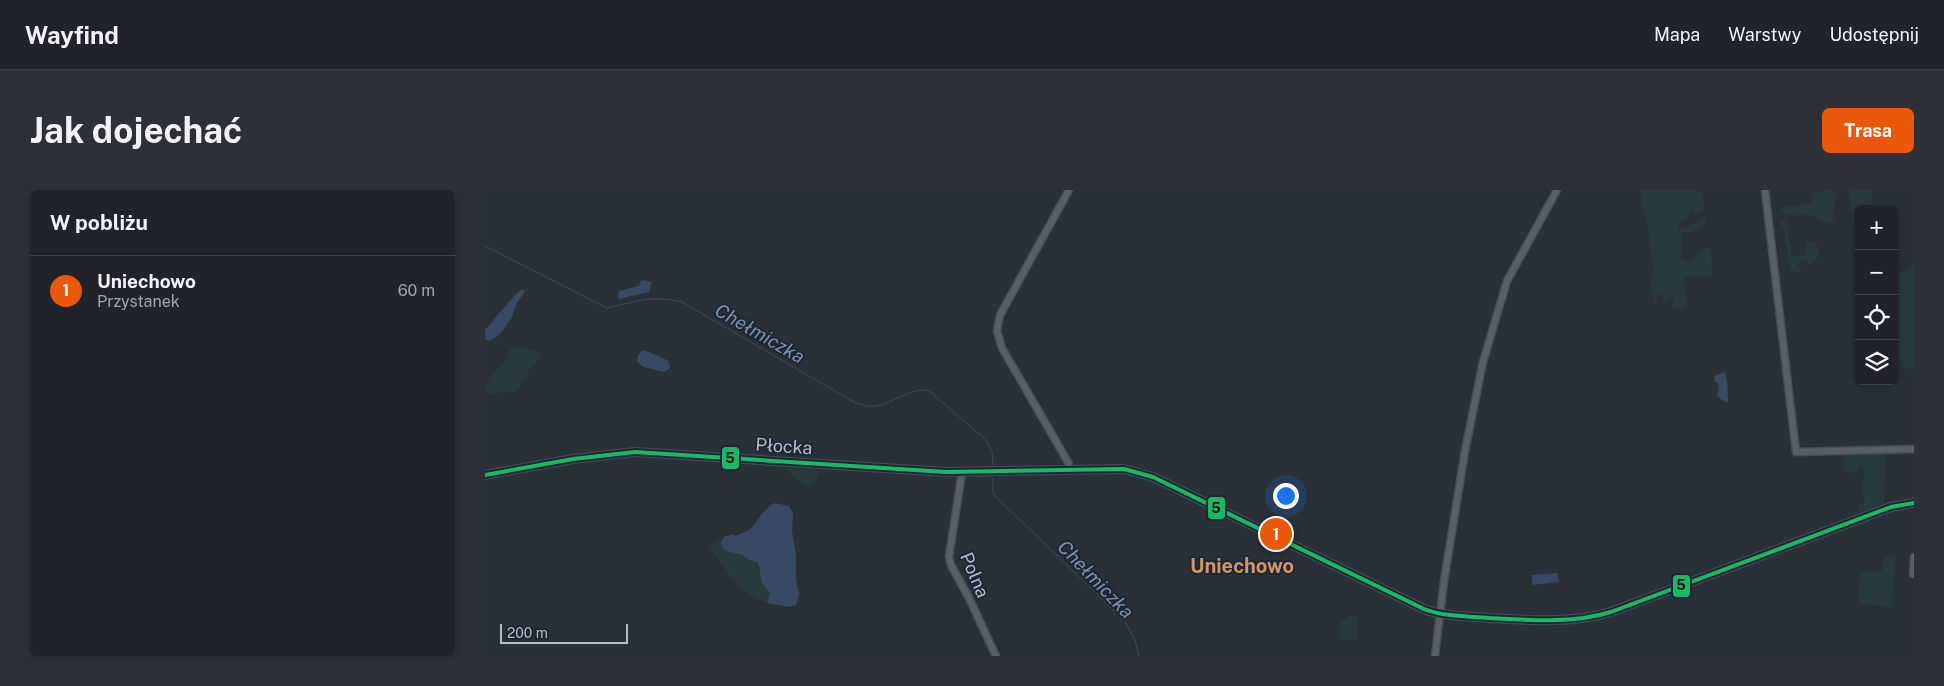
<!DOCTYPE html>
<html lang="pl">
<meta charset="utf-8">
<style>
body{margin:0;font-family:"Public Sans",sans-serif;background:#2d3036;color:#f1f3f6}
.controls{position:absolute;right:15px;top:15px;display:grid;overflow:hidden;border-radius:8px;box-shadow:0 2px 8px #0003}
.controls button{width:45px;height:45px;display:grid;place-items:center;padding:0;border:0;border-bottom:1px solid #3d4147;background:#20242a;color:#f1f3f6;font:25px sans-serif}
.scale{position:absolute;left:15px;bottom:12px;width:128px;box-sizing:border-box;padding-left:5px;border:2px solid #b4bcc9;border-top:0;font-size:14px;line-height:18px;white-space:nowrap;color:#b4bcc9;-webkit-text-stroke:4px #1d2633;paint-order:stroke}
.you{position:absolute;left:800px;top:305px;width:18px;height:18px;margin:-12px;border:4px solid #fff;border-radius:50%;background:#1a73e8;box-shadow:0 0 0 8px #1a73e833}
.badge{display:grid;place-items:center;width:32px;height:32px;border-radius:50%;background:#ea580c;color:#fff;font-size:16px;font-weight:700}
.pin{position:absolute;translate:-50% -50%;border:2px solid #fff;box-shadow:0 1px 5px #0006}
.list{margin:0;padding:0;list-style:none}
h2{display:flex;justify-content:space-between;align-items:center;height:65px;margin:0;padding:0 20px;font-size:21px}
h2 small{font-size:16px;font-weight:400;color:#a2a4a8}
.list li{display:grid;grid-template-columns:32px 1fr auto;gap:15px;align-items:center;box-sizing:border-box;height:70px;padding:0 20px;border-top:1px solid #3d4147}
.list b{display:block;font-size:19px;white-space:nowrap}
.list p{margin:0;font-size:16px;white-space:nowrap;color:#a2a4a8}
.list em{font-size:16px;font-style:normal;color:#a2a4a8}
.icon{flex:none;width:28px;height:28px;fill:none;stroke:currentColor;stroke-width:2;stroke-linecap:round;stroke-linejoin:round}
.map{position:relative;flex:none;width:1429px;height:466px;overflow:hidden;border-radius:8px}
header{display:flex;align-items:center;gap:30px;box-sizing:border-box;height:70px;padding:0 25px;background:#20242a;border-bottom:1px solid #3d4147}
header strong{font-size:24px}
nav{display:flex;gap:28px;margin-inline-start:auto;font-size:18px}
.intro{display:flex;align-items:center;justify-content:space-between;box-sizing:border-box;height:120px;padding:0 30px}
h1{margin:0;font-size:35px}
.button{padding:12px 22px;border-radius:8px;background:#ea580c;color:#fff;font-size:18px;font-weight:700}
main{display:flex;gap:30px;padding:0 30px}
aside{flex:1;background:#20242a;border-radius:8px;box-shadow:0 2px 8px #0003}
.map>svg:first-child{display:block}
.green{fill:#273a3e}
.water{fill:#384963}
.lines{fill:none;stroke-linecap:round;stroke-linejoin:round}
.stream{stroke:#384963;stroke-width:1}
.minor-casing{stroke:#484c53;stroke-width:9}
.major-casing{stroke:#484c55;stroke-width:10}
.minor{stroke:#5a5e66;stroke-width:6}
.major{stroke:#5c6168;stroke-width:8}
.bus-1-casing{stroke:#1d2633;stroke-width:8}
.bus-1{stroke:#1ab867;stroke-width:4}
.labels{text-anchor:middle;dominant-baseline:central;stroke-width:4;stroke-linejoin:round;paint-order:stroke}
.street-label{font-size:18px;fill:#b4bcc9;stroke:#1d2633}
.water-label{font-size:19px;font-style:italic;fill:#7c92b1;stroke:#1d2633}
.quarter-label{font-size:20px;font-weight:bold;fill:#d59563;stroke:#1d2633}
.line-badge{stroke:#1d2633;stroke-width:2}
.pale-badge-label{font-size:14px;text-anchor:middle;font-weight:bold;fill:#111}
</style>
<header>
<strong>Wayfind</strong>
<nav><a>Mapa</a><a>Warstwy</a><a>Udostępnij</a></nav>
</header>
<div class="intro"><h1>Jak dojechać</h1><a class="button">Trasa</a></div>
<main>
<aside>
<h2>W pobliżu<small></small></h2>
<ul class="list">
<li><span class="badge">1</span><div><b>Uniechowo</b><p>Przystanek</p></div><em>60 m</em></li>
</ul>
</aside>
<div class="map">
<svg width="1429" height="466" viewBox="0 0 1429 466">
<rect width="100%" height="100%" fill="#2a3038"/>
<path class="green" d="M1156,0H1216L1219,8L1218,20L1213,23L1206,20L1203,27L1192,34L1193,40C1200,38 1214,31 1219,26L1222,27V32C1213,38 1209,46 1197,42L1196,68L1199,71H1204L1225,56L1228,80L1227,84C1217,88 1208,84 1199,88L1202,114L1199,118H1188L1185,116L1190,111V107L1184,109L1182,114L1178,113V106L1176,103L1172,106L1171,115H1169L1165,93L1168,80L1162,29L1157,17Z
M1328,0L1338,3L1337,0H1351L1348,31L1346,33C1337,32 1331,25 1323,25C1314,24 1303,28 1295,21L1298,16H1315L1326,13Z
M1364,0H1386L1388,19H1373V75Z
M1299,30L1301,31L1306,63L1309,66L1313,67L1321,64V54L1328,51L1334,58L1333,68L1325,73L1323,77L1322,71L1318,70L1313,73L1311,77L1317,81L1315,83L1308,82C1301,73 1303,68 1302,58C1302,51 1299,49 1300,41L1295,33Z
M1429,74V176L1425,179L1418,178C1406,168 1410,103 1410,86L1416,81H1424Z
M31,157L52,161L57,164C55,170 51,173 47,177C40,185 37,195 30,202L0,204C0,183 22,177 25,158Z
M1401,261L1399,314L1375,323L1372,315L1380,312L1377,302L1380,277L1373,276V281L1361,284L1358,276L1359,263L1349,264L1351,263Z
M301,278L336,281L328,295L323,296L308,287Z
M308,329L307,341L311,365V389L285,409L282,413C253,404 241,380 224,356L237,349L236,352Z
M1398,366L1410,367L1407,417L1373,414L1375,381L1397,382Z
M864,426H872V449L855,450L854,430L864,429Z"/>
<path class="water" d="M156,90L167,92L164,102L133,109L134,101L154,96Z
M37,99L40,101L32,113L26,129L14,145L4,151L0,149V140L28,107Z
M159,160L184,171L185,178L179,182L159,177L152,172C152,167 154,161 159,160Z
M1239,182C1243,190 1243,203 1243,212L1241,213L1232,206L1234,197L1233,193L1229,191L1230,186Z
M290,313L304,316L308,323L307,341L311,365V389L314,405L311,415L304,417L282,413L285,404L277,393L274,376L272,372L262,369L256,364L243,362L237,357L236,353L239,347L247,344L251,346C257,343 266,340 270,334C277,324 278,320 290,313Z
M1072,383L1074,392L1047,395V385Z"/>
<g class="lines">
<path class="stream" d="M0,56L122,118L161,109H181L197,112L367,211C374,214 382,217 390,216C407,214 428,196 444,201L500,249L507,262L508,275
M508,288V301L510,306L640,431L650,450L654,466"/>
<g class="minor-casing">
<path id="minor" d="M584,0L515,125L512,141L517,158L583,272L585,280
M1280,0L1311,262L1429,259
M477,282L464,367L466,375L484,408L511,466
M1428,384L1429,367
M950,466L959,391L980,261L998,172L1022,91L1072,0"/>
</g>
<g class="major-casing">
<path id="major" d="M0,285L88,269L150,262L461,282L639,279L668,287L939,419C960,427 982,426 1004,428C1045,430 1086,434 1126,422L1406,317L1429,313"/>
</g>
<use href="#minor" class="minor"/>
<use href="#major" class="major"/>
<g class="bus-1-casing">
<path id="bus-1" d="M0,285L88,269L150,262L461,282L639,279L668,287L939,419C960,427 982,426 1004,428C1045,430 1086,434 1126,422L1406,317L1429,313"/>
</g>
<use href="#bus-1" class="bus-1"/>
</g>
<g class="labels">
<g class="street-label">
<text transform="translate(299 256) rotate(4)">Płocka</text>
<text transform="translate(490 385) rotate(67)">Polna</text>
</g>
<g class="water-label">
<text transform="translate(275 143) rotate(30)">Chełmiczka</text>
<text transform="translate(611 389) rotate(46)">Chełmiczka</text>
</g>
<g class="quarter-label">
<text x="757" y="376">Uniechowo</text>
</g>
</g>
<g class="line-badge">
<rect x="236" y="256" width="19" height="24" rx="5" fill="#1ab867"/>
<rect x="722" y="306" width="19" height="24" rx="5" fill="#1ab867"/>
<rect x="1187" y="384" width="19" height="24" rx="5" fill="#1ab867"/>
</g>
<g class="pale-badge-label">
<text x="245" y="273">5</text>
<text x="731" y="323">5</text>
<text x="1196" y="400">5</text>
</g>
</svg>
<div class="controls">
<button>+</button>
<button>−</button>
<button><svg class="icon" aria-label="locate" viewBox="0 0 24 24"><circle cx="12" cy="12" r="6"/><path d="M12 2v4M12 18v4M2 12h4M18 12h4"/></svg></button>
<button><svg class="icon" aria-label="layers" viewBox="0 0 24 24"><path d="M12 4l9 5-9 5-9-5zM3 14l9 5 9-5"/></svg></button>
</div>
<div class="scale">200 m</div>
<div class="you"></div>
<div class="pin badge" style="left:791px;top:344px">1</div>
</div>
</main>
